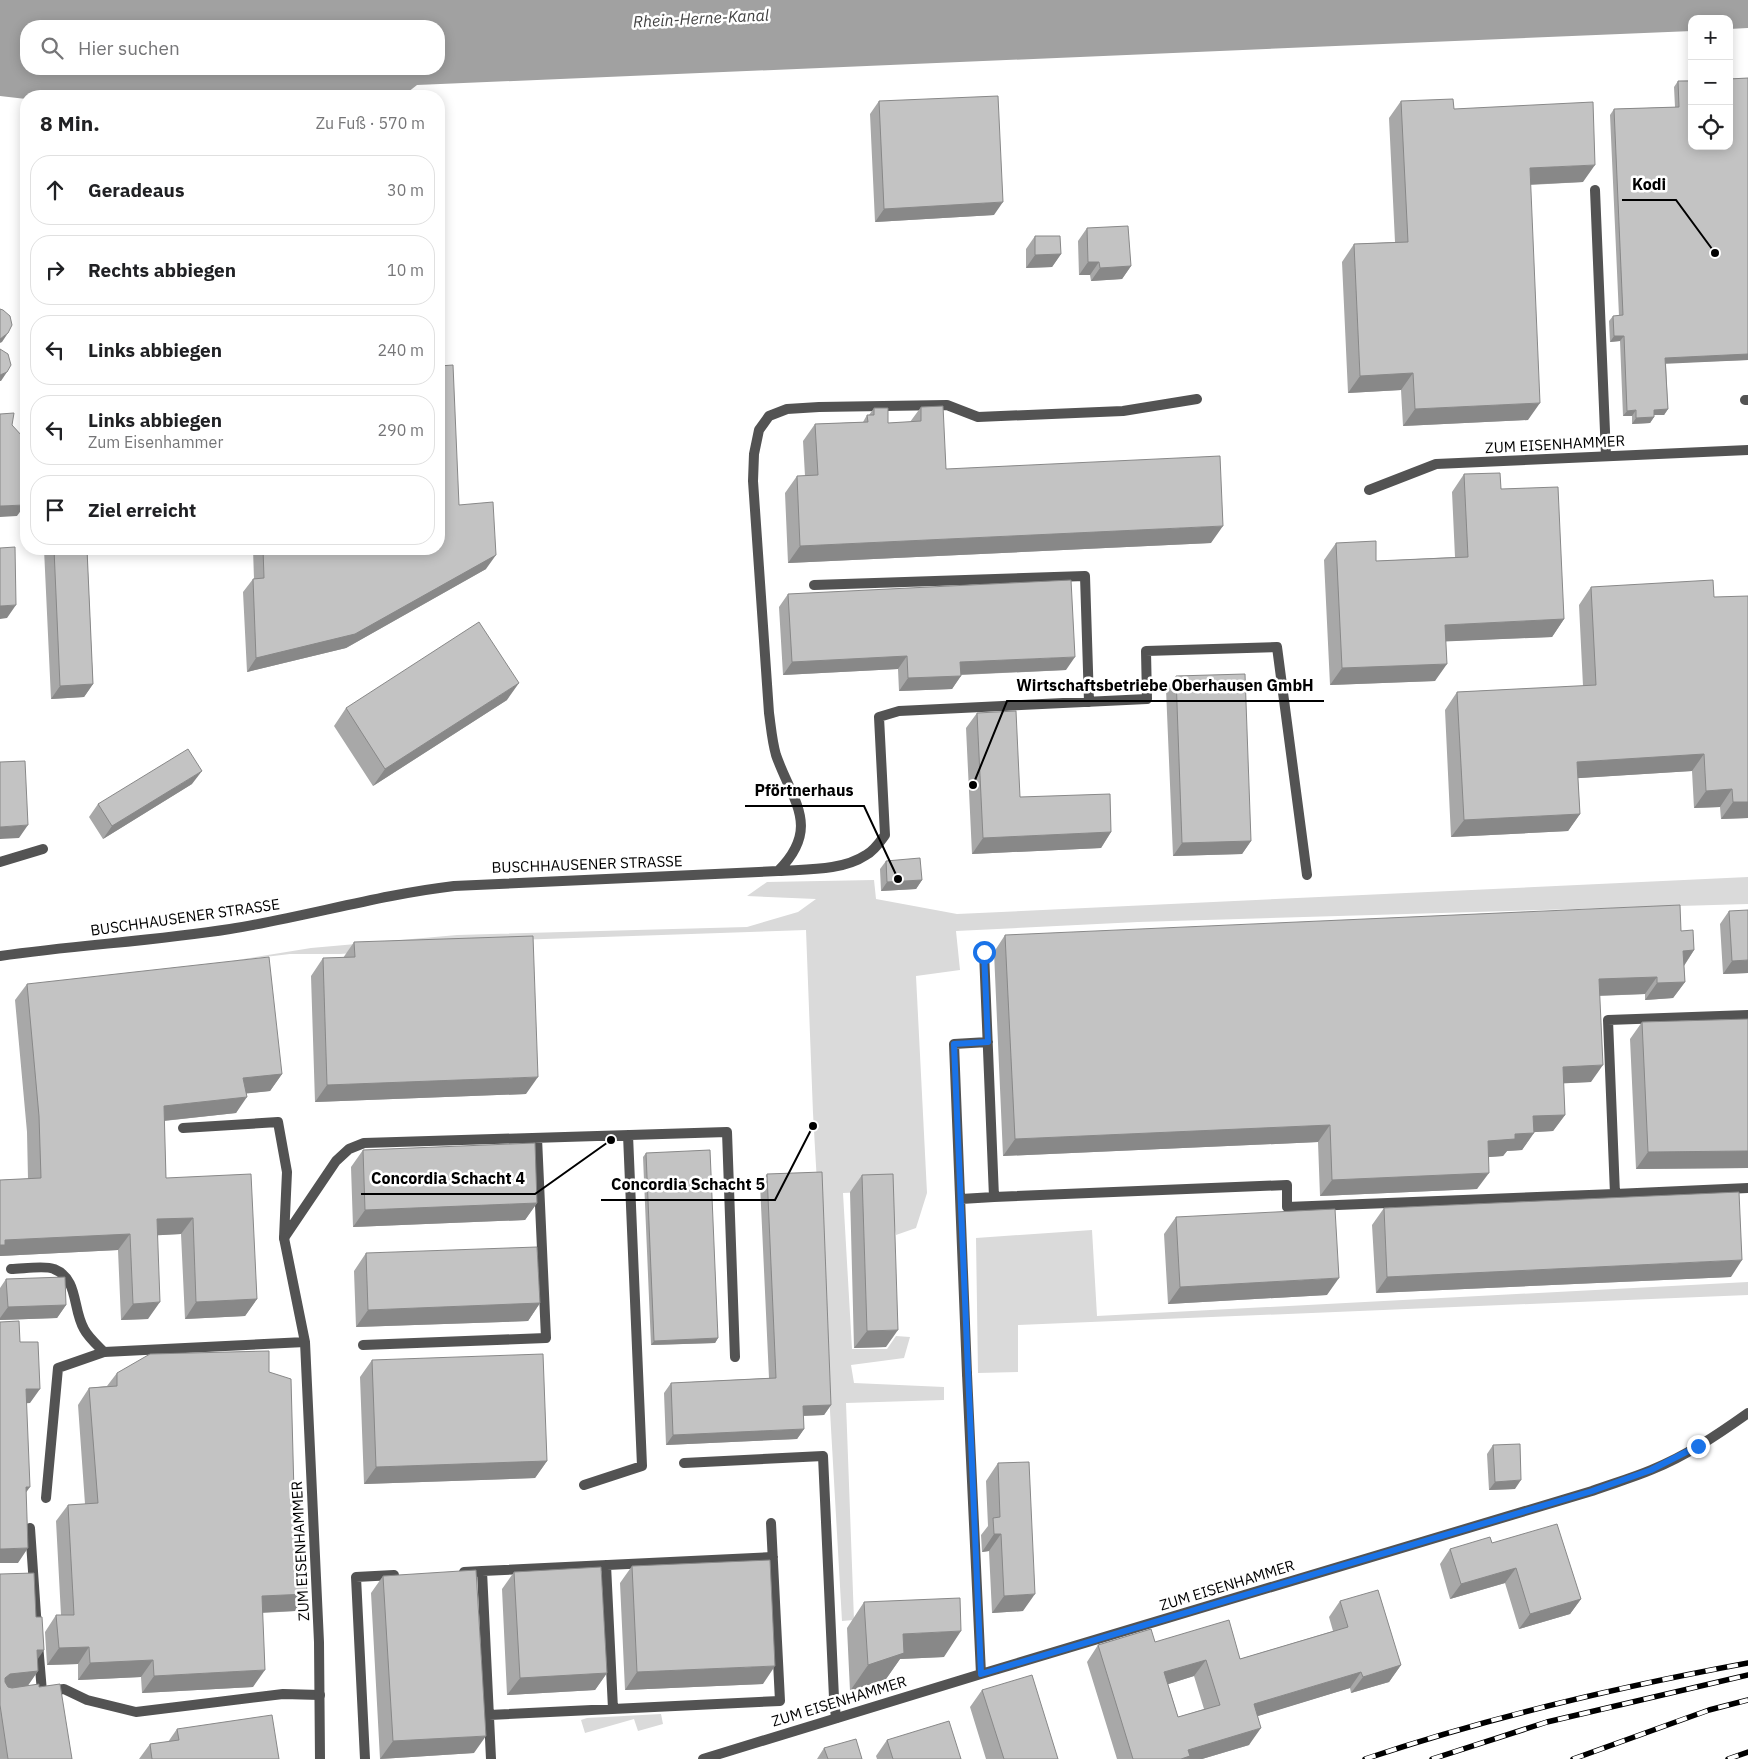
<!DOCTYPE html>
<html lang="de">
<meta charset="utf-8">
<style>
body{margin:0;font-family:"IBM Plex Sans",sans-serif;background:#f2f2f2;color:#202124}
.controls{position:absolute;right:15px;top:15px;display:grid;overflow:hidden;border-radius:10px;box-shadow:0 2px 12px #0003}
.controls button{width:45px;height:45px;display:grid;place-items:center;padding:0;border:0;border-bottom:1px solid #e0e0e0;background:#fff;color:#202124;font:25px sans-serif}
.stop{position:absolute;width:15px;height:15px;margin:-11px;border:4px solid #1a73e8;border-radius:50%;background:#fff}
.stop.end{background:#1a73e8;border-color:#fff;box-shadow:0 1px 5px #0008}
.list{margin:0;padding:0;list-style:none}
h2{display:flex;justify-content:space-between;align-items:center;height:65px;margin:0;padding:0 20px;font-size:21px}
h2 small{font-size:16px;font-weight:400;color:#757577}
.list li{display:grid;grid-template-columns:32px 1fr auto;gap:15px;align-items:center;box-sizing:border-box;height:70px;margin:0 10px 10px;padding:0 10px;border:1px solid #e0e0e0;border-radius:20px}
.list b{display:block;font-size:19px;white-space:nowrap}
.list p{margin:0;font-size:16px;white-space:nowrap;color:#757577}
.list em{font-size:16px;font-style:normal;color:#757577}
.icon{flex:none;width:28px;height:28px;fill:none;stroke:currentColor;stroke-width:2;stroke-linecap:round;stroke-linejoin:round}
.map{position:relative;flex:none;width:1748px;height:1759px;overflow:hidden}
.search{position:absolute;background:#fff;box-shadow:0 2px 12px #0003;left:20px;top:20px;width:425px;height:55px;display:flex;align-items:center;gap:12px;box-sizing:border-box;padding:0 18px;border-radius:20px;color:#757577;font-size:19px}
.panel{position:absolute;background:#fff;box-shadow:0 2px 12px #0003;left:20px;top:90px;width:425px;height:465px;border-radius:20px}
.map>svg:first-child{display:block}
.green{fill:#dadada}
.water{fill:#a1a1a1;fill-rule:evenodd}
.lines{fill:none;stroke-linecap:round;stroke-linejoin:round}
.lane{stroke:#535353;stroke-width:10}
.street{stroke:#535353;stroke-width:10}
.rail-casing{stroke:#000;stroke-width:5.5}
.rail{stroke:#fff;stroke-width:4;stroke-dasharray:11;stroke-linecap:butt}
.wall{fill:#a8a8a8;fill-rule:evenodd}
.shaded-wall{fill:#888}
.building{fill:#c3c3c3;stroke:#888;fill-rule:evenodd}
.route{stroke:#1a73e8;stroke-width:6}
.labels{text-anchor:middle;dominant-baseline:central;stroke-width:5;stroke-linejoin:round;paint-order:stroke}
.street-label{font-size:15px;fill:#000;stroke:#fff}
.water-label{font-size:16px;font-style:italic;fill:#424242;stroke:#fff}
.leader{fill:none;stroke:#000;stroke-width:2}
.callout-dot{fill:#000;stroke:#fff;stroke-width:2}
.callout-label{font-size:16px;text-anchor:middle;font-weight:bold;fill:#000;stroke:#fff;stroke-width:5;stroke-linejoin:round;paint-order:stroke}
</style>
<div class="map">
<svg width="1748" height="1759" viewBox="0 0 1748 1759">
<rect width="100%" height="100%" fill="#fff"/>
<path class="green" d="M1748,877V904L1138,922L956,931L960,970L916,976L927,1193L916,1228L896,1235L888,1191L843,1193L852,1349H887L896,1336L910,1337L904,1358L851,1365L854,1383L944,1387V1400L846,1403L854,1620L842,1621L813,1113L806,930L455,942L432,948L340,954H290L231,961L311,948L457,935L747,927L798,912L816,899L747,896L767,882L874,880L876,899L957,914Z
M1092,1230L1097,1316L1748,1282V1295L1018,1325V1372L978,1373L976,1238Z
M661,1714L663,1724L638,1731L634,1719L585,1733L581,1720L587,1718Z"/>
<path class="water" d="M0,0H1748V28L1729,29V19H1692V31L417,85L403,96H26V99L0,96ZM26,26H439V69H26Z"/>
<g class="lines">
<path class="lane" d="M1595,190L1606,456
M1745,400H1748
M814,585L1085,576L1089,702
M0,862L43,849
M778,871C806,869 842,871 866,855C874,851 880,842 885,835L879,717L899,711L1147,699L1146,651L1277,647L1307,875
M0,956C76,945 154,941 230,929C305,917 378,895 454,886L778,871C822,827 792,801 776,755C772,741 771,727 769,713L753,481L754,454L759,430L769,416L787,409L819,407L947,405L978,417L1123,411L1197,399
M183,1128L278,1122L287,1172L284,1238
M1615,1194L1748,1188
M994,1197L1287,1185V1207L1615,1194L1608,1020L1748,1015
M961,1199L994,1197L984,952
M284,1238L336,1161L349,1149L364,1143L727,1132L735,1357
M11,1269C22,1269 45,1265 54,1269C79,1279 72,1308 84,1329C88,1337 97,1345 104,1352L58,1368L46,1498
M363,1345L546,1338L537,1138
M967,1374L954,1044L988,1042
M684,1463L823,1456L834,1698L836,1718
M584,1485L642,1466L628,1135
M30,1528L37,1629
M606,1565L613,1709
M482,1571L773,1557
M464,1572L482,1571L491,1759
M38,1644L42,1692
M48,1691L64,1689L87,1700L136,1712L283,1694L320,1695
M489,1715L780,1701L771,1523
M365,1759L356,1577L394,1575"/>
<path class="street" d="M1369,490L1436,464L1748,450
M284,1238L305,1342
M104,1352L305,1342L319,1642L320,1759
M967,1374L981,1674
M703,1759L981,1674L1592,1491C1611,1484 1632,1478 1651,1470C1686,1456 1717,1435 1748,1413"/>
<g class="rail-casing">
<path id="rail" d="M1365,1759C1490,1717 1618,1687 1748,1663
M1432,1759L1547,1722L1748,1675
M1573,1759L1709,1710L1748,1700
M1728,1759L1748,1752"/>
</g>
<use href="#rail" class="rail"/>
</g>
<path class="wall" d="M1748,78V360L1666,363L1668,409L1664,415H1654V417L1650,423L1632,424V416H1623L1620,341L1610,342L1609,321L1613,316H1619L1610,115L1614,109L1675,107L1674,87L1678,81Z
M879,101L994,215L875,222L870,114Z
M1401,101L1454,109L1583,182L1530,185L1528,420L1403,426L1401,390L1348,393L1342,262L1354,244L1395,242L1389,118Z
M1087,228L1131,266L1122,279L1091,281L1090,275H1079L1078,241Z
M1035,236L1061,254L1052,267L1026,268V249Z
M921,407L946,469L1211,543L788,563L785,493L797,476H805L803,441L815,424L863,422L867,415H869L874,408L888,423L910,422Z
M1464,474L1501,489L1564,619L1552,637L1446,641L1435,681L1330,685L1324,560L1336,543L1376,561L1455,557L1452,492Z
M459,505L486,569L346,648L247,672L243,592L253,579H254L253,549H439Z
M44,549H87L93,684L84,697L51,699Z
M1591,587L1714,597L1748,818L1721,819L1720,807L1694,808L1692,771L1578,778L1580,814L1568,831L1451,837L1445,710L1457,692L1583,686L1579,605Z
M788,594L1066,670L961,675L952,689L899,691L898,669L783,675L779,607Z
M1176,676L1251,841L1242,854L1173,856L1166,689Z
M507,700L373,786L334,726L346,708Z
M977,713L1020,797L1111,832L1101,848L972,854L966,728Z
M192,784L103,839L89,817L98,804Z
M886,861L922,880L916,889L881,891L880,869Z
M1729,911L1748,973L1723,974L1720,924Z
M1681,931L1694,950L1684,966L1685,982L1673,998L1645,1000V994L1599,996L1591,1082L1563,1083L1565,1115L1553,1131L1534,1132L1522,1150L1507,1151L1503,1156L1488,1157L1477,1189L1320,1196L1318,1142L1003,1156L994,952L1005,935Z
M354,942L526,1094L315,1102L311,976L323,958H343Z
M27,984L282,1074L270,1091L247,1093L236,1113L164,1121L166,1178L257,1299L245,1316L185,1319L181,1234L157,1235L148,1319L121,1320L118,1250L0,1256V1180L28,1179L27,1132L15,1000Z
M1748,1019V1168L1636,1169L1630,1039L1642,1022Z
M363,1150L537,1203L525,1220L353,1227L351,1167Z
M646,1153L718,1338L715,1343L651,1345L643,1157Z
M767,1174L831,1405L824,1415L803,1416L804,1429L797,1439L666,1445L664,1393L671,1383L769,1378L760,1184Z
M862,1175L886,1347L854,1348L850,1192Z
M1384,1208L1731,1277L1376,1293L1372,1225Z
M1176,1217L1327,1295L1168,1304L1164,1234Z
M366,1253L540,1303L528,1321L356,1327L354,1271Z
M6,1279L66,1305L57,1318L0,1320V1288Z
M372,1360L547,1461L535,1478L364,1484L360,1377Z
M269,1372L294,1493L307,1594L295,1611L263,1613L253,1687L142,1693L141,1677L78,1680V1664L47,1665L45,1632L56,1615H61L56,1521L68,1505L85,1504L78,1405L89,1388L107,1386L117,1373Z
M1493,1445L1515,1489L1489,1490L1487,1454Z
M998,1463L1023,1611L992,1613L989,1551L982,1552L981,1535L988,1526L986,1481Z
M1492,1543L1581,1599L1570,1614L1519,1629L1505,1583L1450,1599L1440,1564L1450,1549Z
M632,1566L763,1684L625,1690L620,1583Z
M514,1572L607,1673L595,1690L507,1695L502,1589Z
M0,1574L37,1660L38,1671L27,1686L39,1687L72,1759H0Z
M383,1576L474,1753L380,1759L371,1593Z
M1340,1601L1401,1665L1389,1682L1351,1693L1350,1688L1257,1716L1249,1745L1202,1759H1117L1087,1662L1098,1645L1155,1642L1240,1659L1333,1631L1329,1617ZM1194,1676L1204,1709L1178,1717L1168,1684Z
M864,1602L944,1657L900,1659L886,1679L850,1691L847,1628Z
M982,1690L1058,1759H986L970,1707Z
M177,1729L279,1759H139L150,1744L168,1742Z
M887,1740L961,1759H877L876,1756Z
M824,1748L862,1759H817Z"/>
<path class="shaded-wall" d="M1595,165L1583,182L1518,185L1530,168Z
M1003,202L994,215L875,222L884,209Z
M1061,254L1052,267L1026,268L1035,255Z
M1088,262H1099L1090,275H1079Z
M1131,266L1122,279L1091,281L1100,268Z
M8,333L2,342L0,343V339Z
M1614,336H1624L1620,341L1610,342Z
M1748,354V360L1661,364L1665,358Z
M7,372L1,381H0V375Z
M1413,373L1401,390L1348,393L1360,376Z
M1540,403L1528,420L1403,426L1415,409Z
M1668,409L1664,415H1650L1654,410Z
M1636,410L1632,416H1623L1627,411Z
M1654,417L1650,423L1632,424L1636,418Z
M25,505L17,516L0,517V506Z
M1223,526L1211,543L788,563L800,546Z
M496,555L486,569L346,648L247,672L256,658Z
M16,605L7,618L0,619V606Z
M1564,619L1552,637L1433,642L1445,625Z
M907,656L898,669L783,675L792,662Z
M1075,657L1066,670L951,675L960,662Z
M1447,664L1435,681L1330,685L1342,668Z
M961,676L952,689L899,691L908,678Z
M519,683L507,700L373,786L385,769Z
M93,684L84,697L51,699L60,686Z
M1704,754L1692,771L1565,779L1577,762Z
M202,771L192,784L103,839L112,826Z
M1732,789L1720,807L1694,808L1706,791Z
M1733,802H1748V818L1721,819Z
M1580,814L1568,831L1451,837L1464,820Z
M28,825L19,838L0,839V827Z
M1111,832L1101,848L972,854L983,838Z
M1251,841L1242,854L1173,856L1182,843Z
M922,880L916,889L881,891L887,882Z
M1694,950L1683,967V951Z
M1748,960V973L1723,974L1732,961Z
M1657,977L1645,994L1587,996L1599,979Z
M1685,982L1673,998L1645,1000L1657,983Z
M1603,1065L1591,1082L1551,1084L1563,1067Z
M282,1074L270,1091L232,1095L243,1078Z
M538,1077L526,1094L315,1102L327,1085Z
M247,1097L236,1113L152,1122L164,1106Z
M1565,1115L1553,1131L1521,1133L1533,1116Z
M1330,1125L1318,1142L1003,1156L1015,1139Z
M1534,1133L1522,1150L1507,1151L1503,1156L1476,1158L1488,1141L1515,1134Z
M1748,1151V1168L1636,1169L1648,1152Z
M1489,1173L1477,1189L1320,1196L1332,1180Z
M537,1203L525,1220L353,1227L365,1210Z
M193,1218L181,1234L145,1236L157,1219Z
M130,1234L118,1250L0,1256V1245L5,1240Z
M1742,1260L1731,1277L1376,1293L1387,1277Z
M1339,1278L1327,1295L1168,1304L1180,1287Z
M257,1299L245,1316L185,1319L196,1302Z
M160,1302L148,1319L121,1320L133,1304Z
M540,1303L528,1321L356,1327L368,1310Z
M66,1305L57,1318L0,1320V1318L8,1307Z
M898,1330L886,1347L854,1348L867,1331Z
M718,1338L715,1343L651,1345L654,1341Z
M26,1389H40L30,1403L16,1404Z
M831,1405L824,1415L796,1416L803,1406Z
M804,1429L797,1439L666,1445L673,1435Z
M547,1461L535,1478L364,1484L376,1467Z
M1521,1480L1515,1489L1489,1490L1495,1482Z
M26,1487H30L20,1501Z
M994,1534H1001L989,1551L982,1552Z
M28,1548L18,1563H0V1549Z
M1516,1568L1505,1583L1450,1599L1461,1584Z
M307,1594L295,1611L250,1613L262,1596Z
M1035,1594L1023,1611L992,1613L1004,1596Z
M1581,1599L1570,1614L1519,1629L1530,1614Z
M961,1631L944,1657L900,1659L886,1679L850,1691L868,1665L903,1634Z
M89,1647L78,1664L47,1665L59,1648Z
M37,1650H44L33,1666Z
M153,1660L141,1677L78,1680L90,1663Z
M1206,1660L1194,1676L1153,1689L1164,1672Z
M1401,1665L1389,1682L1351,1693L1363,1677Z
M775,1666L763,1684L625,1690L637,1672Z
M265,1670L253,1687L142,1693L154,1676Z
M38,1671L27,1687L0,1690L5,1678L10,1674Z
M1361,1672L1350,1688L1242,1721L1254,1704Z
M607,1673L595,1690L507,1695L520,1678Z
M1261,1728L1249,1745L1202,1759H1181L1188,1750Z
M486,1736L474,1753L380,1759L393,1741Z"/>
<path class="building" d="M1748,78V354L1665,358L1668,409L1654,410V417L1636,418V410L1627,411L1624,336H1614L1613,316L1623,315L1614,109L1679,107L1678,81H1692V146H1729V79Z
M998,96L1003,202L884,209L879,101Z
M1453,99L1454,109L1593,102L1595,165L1530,168L1540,403L1415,409L1413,373L1360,376L1354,244L1408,242L1401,101Z
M1128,226L1131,266L1100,268L1099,262H1088L1087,228Z
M1035,236H1060L1061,254L1035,255Z
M0,309L3,310L10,316L12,325L8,333L0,339Z
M0,349L8,354L11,365L7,372L0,375Z
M453,365L459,505L493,502L496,555L355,634L256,658L253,579L264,578L263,549H439V366Z
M943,406L946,469L1220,456L1223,526L800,546L797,476L818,475L815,424L868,422L867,415H874V408H888V423L921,421V407Z
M14,413L12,425L22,436L25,505L0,506V414Z
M1500,473L1501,489L1558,487L1564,619L1445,625L1447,664L1342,668L1336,543L1376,541V561L1468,557L1464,474Z
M15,547L16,605L0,606V548Z
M54,549H87L93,684L60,686Z
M1071,580L1075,657L960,662L961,676L908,678L907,656L792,662L788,594Z
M1713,580L1714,597L1748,596V802H1733L1732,789L1706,791L1704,754L1577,762L1580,814L1464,820L1457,692L1596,685L1591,587Z
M479,622L519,683L385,769L346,708Z
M1245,674L1251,841L1182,843L1176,676Z
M1016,711L1020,797L1110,794L1111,832L983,838L977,713Z
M188,749L202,771L112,826L98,804Z
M25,761L28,825L0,827V762Z
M920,858L922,880L887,882L886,861Z
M1680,905L1681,931L1693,930L1694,950L1683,951L1685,982L1657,983V977L1599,979L1603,1065L1563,1067L1565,1115L1533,1116L1534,1133L1515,1134V1139L1488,1141L1489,1173L1332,1180L1330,1125L1015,1139L1005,935Z
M1748,910V960L1732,961L1729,911Z
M533,936L538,1077L327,1085L323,958L355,957L354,942Z
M269,957L282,1074L243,1078L247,1097L164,1106L166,1178L251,1174L257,1299L196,1302L193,1218L157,1219L160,1302L133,1304L130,1234L5,1240V1245H0V1180L41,1178L39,1116L27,984Z
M1748,1019V1151L1648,1152L1642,1022Z
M535,1143L537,1203L365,1210L363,1150Z
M710,1150L718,1338L654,1341L646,1153Z
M822,1172L831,1405L803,1406L804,1429L673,1435L671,1383L776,1378L767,1174Z
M893,1174L898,1330L867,1331L862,1175Z
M1739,1192L1742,1260L1387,1277L1384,1208Z
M1335,1209L1339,1278L1180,1287L1176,1217Z
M537,1247L540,1303L368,1310L366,1253Z
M65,1277L66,1305L8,1307L6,1279Z
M19,1321L20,1342H38L40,1389H26L30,1487H26L28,1548L0,1549V1322Z
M269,1351V1372L291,1379L294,1493H301L307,1594L262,1596L265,1670L154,1676L153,1660L90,1663L89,1647L59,1648L56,1615H74L68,1505L98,1503L89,1388L117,1386V1373L150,1354Z
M543,1354L547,1461L376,1467L372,1360Z
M1520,1444L1521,1480L1495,1482L1493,1445Z
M1029,1462L1035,1594L1004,1596L1001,1534H994L993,1518L1000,1517L998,1463Z
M1557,1524L1581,1599L1530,1614L1516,1568L1461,1584L1450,1549L1490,1537L1492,1543Z
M770,1560L775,1666L637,1672L632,1566Z
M601,1567L607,1673L520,1678L514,1572Z
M476,1570L486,1736L393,1741L383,1576Z
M34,1573L36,1617H42L44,1650H37L38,1671L10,1674L5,1678V1682L8,1687L12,1688L39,1684V1687L60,1684L72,1759H8L0,1705V1574Z
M1378,1590L1401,1665L1363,1677L1361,1672L1254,1704L1261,1728L1188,1750L1190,1756L1181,1759H1133L1098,1645L1151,1629L1155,1642L1229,1620L1240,1659L1348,1627L1340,1601ZM1206,1660L1220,1705L1178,1717L1164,1672Z
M960,1598L961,1631L903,1634L904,1653L868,1665L864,1602Z
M1032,1675L1058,1759H1004L982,1690Z
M272,1715L279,1759H152L150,1744L179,1740L177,1729Z
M949,1721L961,1759H893L887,1740Z
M856,1739L862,1759H828L824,1748Z"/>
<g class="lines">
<path class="route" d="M984,952L988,1042L954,1044L981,1674L1592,1491L1651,1470L1698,1446"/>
</g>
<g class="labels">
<g class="street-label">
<text transform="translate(1555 444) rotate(-3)">ZUM EISENHAMMER</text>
<text transform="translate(587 864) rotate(-2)">BUSCHHAUSENER STRASSE</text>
<text transform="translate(185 917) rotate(-8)">BUSCHHAUSENER STRASSE</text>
<text transform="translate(300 1551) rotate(-93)">ZUM EISENHAMMER</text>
<text transform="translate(1227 1585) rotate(-17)">ZUM EISENHAMMER</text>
<text transform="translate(839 1701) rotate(-17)">ZUM EISENHAMMER</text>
</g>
<g class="water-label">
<text transform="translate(701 18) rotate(-3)">Rhein-Herne-Kanal</text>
</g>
</g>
<path class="leader" d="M1715 253L1676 200H1622M973 785L1007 701H1324M898 879L864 806H745M611 1140L535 1194H361M813 1126L775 1200H601"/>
<g class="callout-dot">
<circle cx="1715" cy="253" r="5"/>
<circle cx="973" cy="785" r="5"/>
<circle cx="898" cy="879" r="5"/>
<circle cx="611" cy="1140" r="5"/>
<circle cx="813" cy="1126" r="5"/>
</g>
<g class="callout-label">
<text x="1649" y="190">Kodi</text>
<text x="1165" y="691">Wirtschaftsbetriebe Oberhausen GmbH</text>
<text x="804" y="796">Pförtnerhaus</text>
<text x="448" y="1184">Concordia Schacht 4</text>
<text x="688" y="1190">Concordia Schacht 5</text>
</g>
</svg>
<div class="controls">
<button>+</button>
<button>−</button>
<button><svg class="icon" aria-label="locate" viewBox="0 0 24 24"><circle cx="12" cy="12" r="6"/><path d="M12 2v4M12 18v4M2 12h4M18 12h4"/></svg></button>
</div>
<div class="stop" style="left:984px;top:952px"></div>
<div class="stop end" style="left:1698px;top:1446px"></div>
<div class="search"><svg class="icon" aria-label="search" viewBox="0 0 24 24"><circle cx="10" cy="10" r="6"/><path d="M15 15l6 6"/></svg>Hier suchen</div>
<section class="panel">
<h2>8 Min.<small>Zu Fuß · 570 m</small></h2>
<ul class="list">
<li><svg class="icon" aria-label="ahead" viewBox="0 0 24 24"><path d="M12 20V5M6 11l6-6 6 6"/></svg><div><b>Geradeaus</b></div><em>30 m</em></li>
<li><svg class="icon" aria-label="right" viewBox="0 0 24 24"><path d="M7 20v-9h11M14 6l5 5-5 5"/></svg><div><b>Rechts abbiegen</b></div><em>10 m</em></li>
<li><svg class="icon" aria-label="left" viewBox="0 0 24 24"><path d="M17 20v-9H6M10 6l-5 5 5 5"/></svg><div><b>Links abbiegen</b></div><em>240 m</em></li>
<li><svg class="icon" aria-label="left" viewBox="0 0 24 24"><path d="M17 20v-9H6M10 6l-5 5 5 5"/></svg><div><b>Links abbiegen</b><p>Zum Eisenhammer</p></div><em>290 m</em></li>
<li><svg class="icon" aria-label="arrive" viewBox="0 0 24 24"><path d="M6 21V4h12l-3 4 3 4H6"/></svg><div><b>Ziel erreicht</b></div></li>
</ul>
</section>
</div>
